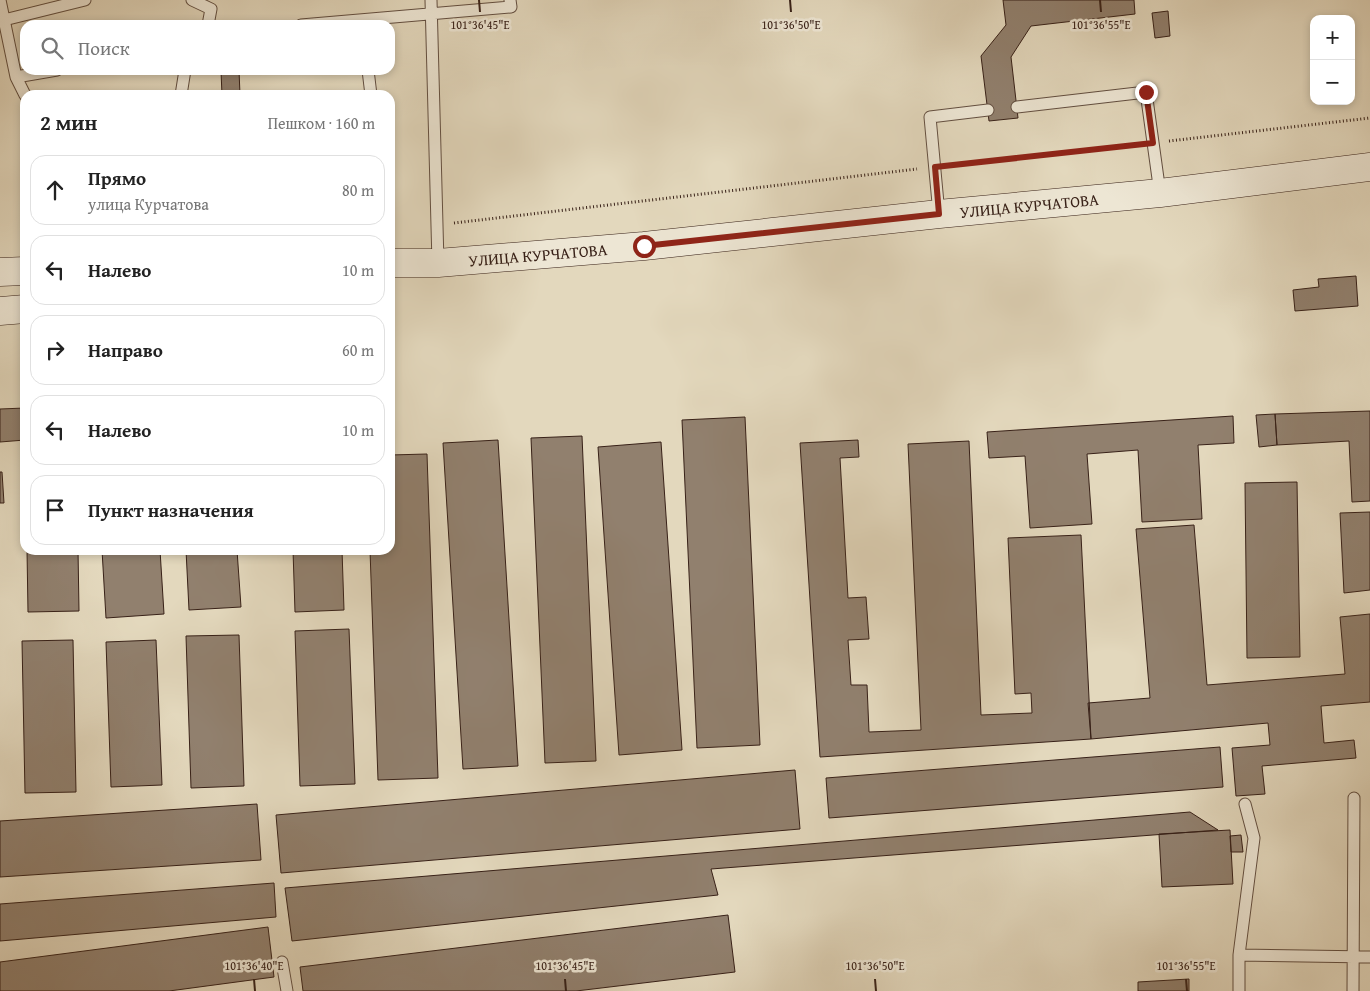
<!DOCTYPE html>
<html lang="ru">
<meta charset="utf-8">
<style>
body{margin:0;font-family:"Gentium Book Plus",serif;background:#f6f6f6;color:#222}
.controls{position:absolute;right:15px;top:15px;display:grid;overflow:hidden;border-radius:10px;box-shadow:0 2px 8px #0003}
.controls button{width:45px;height:45px;display:grid;place-items:center;padding:0;border:0;border-bottom:1px solid #e0e0e0;background:#fff;color:#222;font:25px sans-serif}
.stop{position:absolute;width:15px;height:15px;margin:-11px;border:4px solid #8f2418;border-radius:50%;background:#fff}
.stop.end{background:#8f2418;border-color:#fff;box-shadow:0 1px 5px #0008}
.list{margin:0;padding:0;list-style:none}
h2{display:flex;justify-content:space-between;align-items:center;height:65px;margin:0;padding:0 20px;font-size:21px}
h2 small{font-size:16px;font-weight:400;color:#767676}
.list li{display:grid;grid-template-columns:32px 1fr auto;gap:15px;align-items:center;box-sizing:border-box;height:70px;margin:0 10px 10px;padding:0 10px;border:1px solid #e0e0e0;border-radius:15px}
.list b{display:block;font-size:19px;white-space:nowrap}
.list p{margin:0;font-size:16px;white-space:nowrap;color:#767676}
.list em{font-size:16px;font-style:normal;color:#767676}
.icon{flex:none;width:28px;height:28px;fill:none;stroke:currentColor;stroke-width:2;stroke-linecap:round;stroke-linejoin:round}
.map{position:relative;flex:none;width:1370px;height:991px;overflow:hidden}
.search{position:absolute;background:#fff;box-shadow:0 2px 8px #0003;left:20px;top:20px;width:375px;height:55px;display:flex;align-items:center;gap:12px;box-sizing:border-box;padding:0 18px;border-radius:15px;color:#767676;font-size:19px}
.panel{position:absolute;background:#fff;box-shadow:0 2px 8px #0003;left:20px;top:90px;width:375px;height:465px;border-radius:15px}
.map>svg:first-child{display:block}
.building{fill:#91806e;stroke:#382118}
.lines{fill:none;stroke-linecap:round;stroke-linejoin:round}
.service-casing{stroke:#634f41;stroke-width:13}
.secondary-casing{stroke:#382118;stroke-width:29}
.path{stroke:#382118;stroke-width:3;stroke-dasharray:1 2.5;stroke-linecap:butt}
.service{stroke:#ede6d4;stroke-width:11}
.secondary{stroke:#ede6d4;stroke-width:28}
.route{stroke:#8f2418;stroke-width:6}
.ticks{fill:none;stroke:#382118;stroke-width:2}
.labels{text-anchor:middle;dominant-baseline:central;stroke-width:5;stroke-linejoin:round;paint-order:stroke}
.street-label{font-size:16px;fill:#382118;stroke:#ede6d4}
.ticks-label{font-size:12px;text-anchor:middle;fill:#382118;stroke:#ede6d4;stroke-width:5;stroke-linejoin:round;paint-order:stroke}
</style>
<div class="map">
<svg width="1370" height="991" viewBox="0 0 1370 991">
<rect width="100%" height="100%" fill="#e3d8bd"/>
<filter id="stains"><feTurbulence type="fractalNoise" baseFrequency=".004" numOctaves="4"/><feColorMatrix values="0 0 0 0 .2 0 0 0 0 .09 0 0 0 0 .02 0 0 0 .5 -.17"/></filter>
<radialGradient id="worn" r=".72"><stop offset=".6" stop-color="#630" stop-opacity="0"/><stop offset="1" stop-color="#630" stop-opacity=".3"/></radialGradient>
<path class="building" d="M1003,0H1134L1135,14L1031,26L1011,57L1018,118L989,121L981,56L1006,25Z
M1168,11L1170,36L1155,38L1152,13Z
M239,70L240,95H222L221,71Z
M1356,276L1358,306L1295,311L1293,290L1319,287L1318,279Z
M25,408V440L0,442V409Z
M1370,411V501L1352,502L1349,441L1277,445L1275,414Z
M1275,414L1277,445L1259,447L1256,415Z
M1233,416L1234,443L1198,445L1202,519L1142,522L1138,450L1087,454L1092,524L1030,528L1025,456L989,458L987,432Z
M745,417L760,745L697,748L682,420Z
M582,436L596,761L545,763L531,438Z
M498,440L518,766L463,769L443,443Z
M858,440L859,457L840,458L848,598L866,597L869,639L848,640L851,685H867L869,732L921,730L908,444L969,441L981,715L1032,713L1031,693L1015,694L1008,538L1081,535L1091,739L820,757L800,443Z
M661,442L682,750L619,755L598,447Z
M427,454L438,778L378,780L370,550H390V455Z
M0,472H2L4,503H0Z
M1297,482L1300,657L1247,658L1245,483Z
M1370,512V590L1344,593L1340,513Z
M1194,525L1207,685L1345,674L1340,617L1370,614V702L1321,706L1324,743L1354,740L1356,758L1262,766L1265,794L1236,796L1232,748L1270,745L1268,723L1091,739L1088,703L1150,698L1136,529Z
M27,550H78L79,611L28,612Z
M102,550H160L164,614L106,618Z
M186,550H237L241,607L189,610Z
M293,550H342L344,610L295,612Z
M349,629L355,784L300,786L295,631Z
M239,635L244,786L191,788L186,636Z
M73,640L76,792L25,793L22,641Z
M156,640L162,785L111,787L106,642Z
M1220,747L1223,787L829,818L826,778Z
M795,770L800,829L281,873L276,815Z
M257,804L261,860L0,877V821Z
M1190,812L1218,830L711,869L718,895L292,941L285,888Z
M1230,830L1233,884L1162,887L1159,834Z
M1241,835L1243,852H1231L1230,836Z
M274,883L276,917L0,941V904Z
M728,915L735,972L576,991H303L300,967Z
M268,927L274,977L169,991H0V962Z
M1189,979V991H1138V982Z"/>
<g class="lines">
<g class="service-casing">
<path id="service" d="M0,0L16,77L25,95
M192,0L211,9L208,25
M431,0L438,263
M4,20L85,0
M301,25L511,7L510,0
M368,70L371,95
M16,77L57,70
M181,95L185,70
M1017,107L1146,92L1160,193
M939,214L930,117L988,110
M1239,955L1254,838L1245,804
M282,962L287,991
M1239,991V955L1370,957
M1353,991L1354,798"/>
</g>
<g class="secondary-casing">
<g id="secondary">
<path id="s1" d="M390,263H438L644,246L939,214L1160,193L1370,167"/>
<path d="M0,272L25,271"/>
<path d="M0,311L25,309"/>
</g>
</g>
<path class="path" d="M1169,141L1370,118
M951,166L1136,145
M454,223L917,169"/>
<use href="#service" class="service"/>
<use href="#secondary" class="secondary"/>
</g>
<g class="lines">
<path class="route" d="M644,246L939,214L935,167L1153,143L1146,92"/>
</g>
<path class="ticks" d="M479,0L480,12M790,0L791,12M1100,0L1101,12M254,979L255,991M565,979L566,991M875,979L876,991M1186,979L1187,991"/>
<g class="labels">
<g class="street-label">
<text stroke="none"><textPath href="#s1" startOffset="642">УЛИЦА КУРЧАТОВА</textPath></text>
<text stroke="none"><textPath href="#s1" startOffset="148">УЛИЦА КУРЧАТОВА</textPath></text>
</g>
</g>
<g class="ticks-label">
<text x="480" y="29">101°36'45"E</text>
<text x="791" y="29">101°36'50"E</text>
<text x="1101" y="29">101°36'55"E</text>
<text x="254" y="970">101°36'40"E</text>
<text x="565" y="970">101°36'45"E</text>
<text x="875" y="970">101°36'50"E</text>
<text x="1186" y="970">101°36'55"E</text>
</g>
<rect width="100%" height="100%" filter="url(#stains)"/>
<rect width="100%" height="100%" fill="url(#worn)"/>
</svg>
<div class="controls">
<button>+</button>
<button>−</button>
</div>
<div class="stop" style="left:644px;top:246px"></div>
<div class="stop end" style="left:1146px;top:92px"></div>
<div class="search"><svg class="icon" aria-label="search" viewBox="0 0 24 24"><circle cx="10" cy="10" r="6"/><path d="M15 15l6 6"/></svg>Поиск</div>
<section class="panel">
<h2>2 мин<small>Пешком · 160 m</small></h2>
<ul class="list">
<li><svg class="icon" aria-label="ahead" viewBox="0 0 24 24"><path d="M12 20V5M6 11l6-6 6 6"/></svg><div><b>Прямо</b><p>улица Курчатова</p></div><em>80 m</em></li>
<li><svg class="icon" aria-label="left" viewBox="0 0 24 24"><path d="M17 20v-9H6M10 6l-5 5 5 5"/></svg><div><b>Налево</b></div><em>10 m</em></li>
<li><svg class="icon" aria-label="right" viewBox="0 0 24 24"><path d="M7 20v-9h11M14 6l5 5-5 5"/></svg><div><b>Направо</b></div><em>60 m</em></li>
<li><svg class="icon" aria-label="left" viewBox="0 0 24 24"><path d="M17 20v-9H6M10 6l-5 5 5 5"/></svg><div><b>Налево</b></div><em>10 m</em></li>
<li><svg class="icon" aria-label="arrive" viewBox="0 0 24 24"><path d="M6 21V4h12l-3 4 3 4H6"/></svg><div><b>Пункт назначения</b></div></li>
</ul>
</section>
</div>
